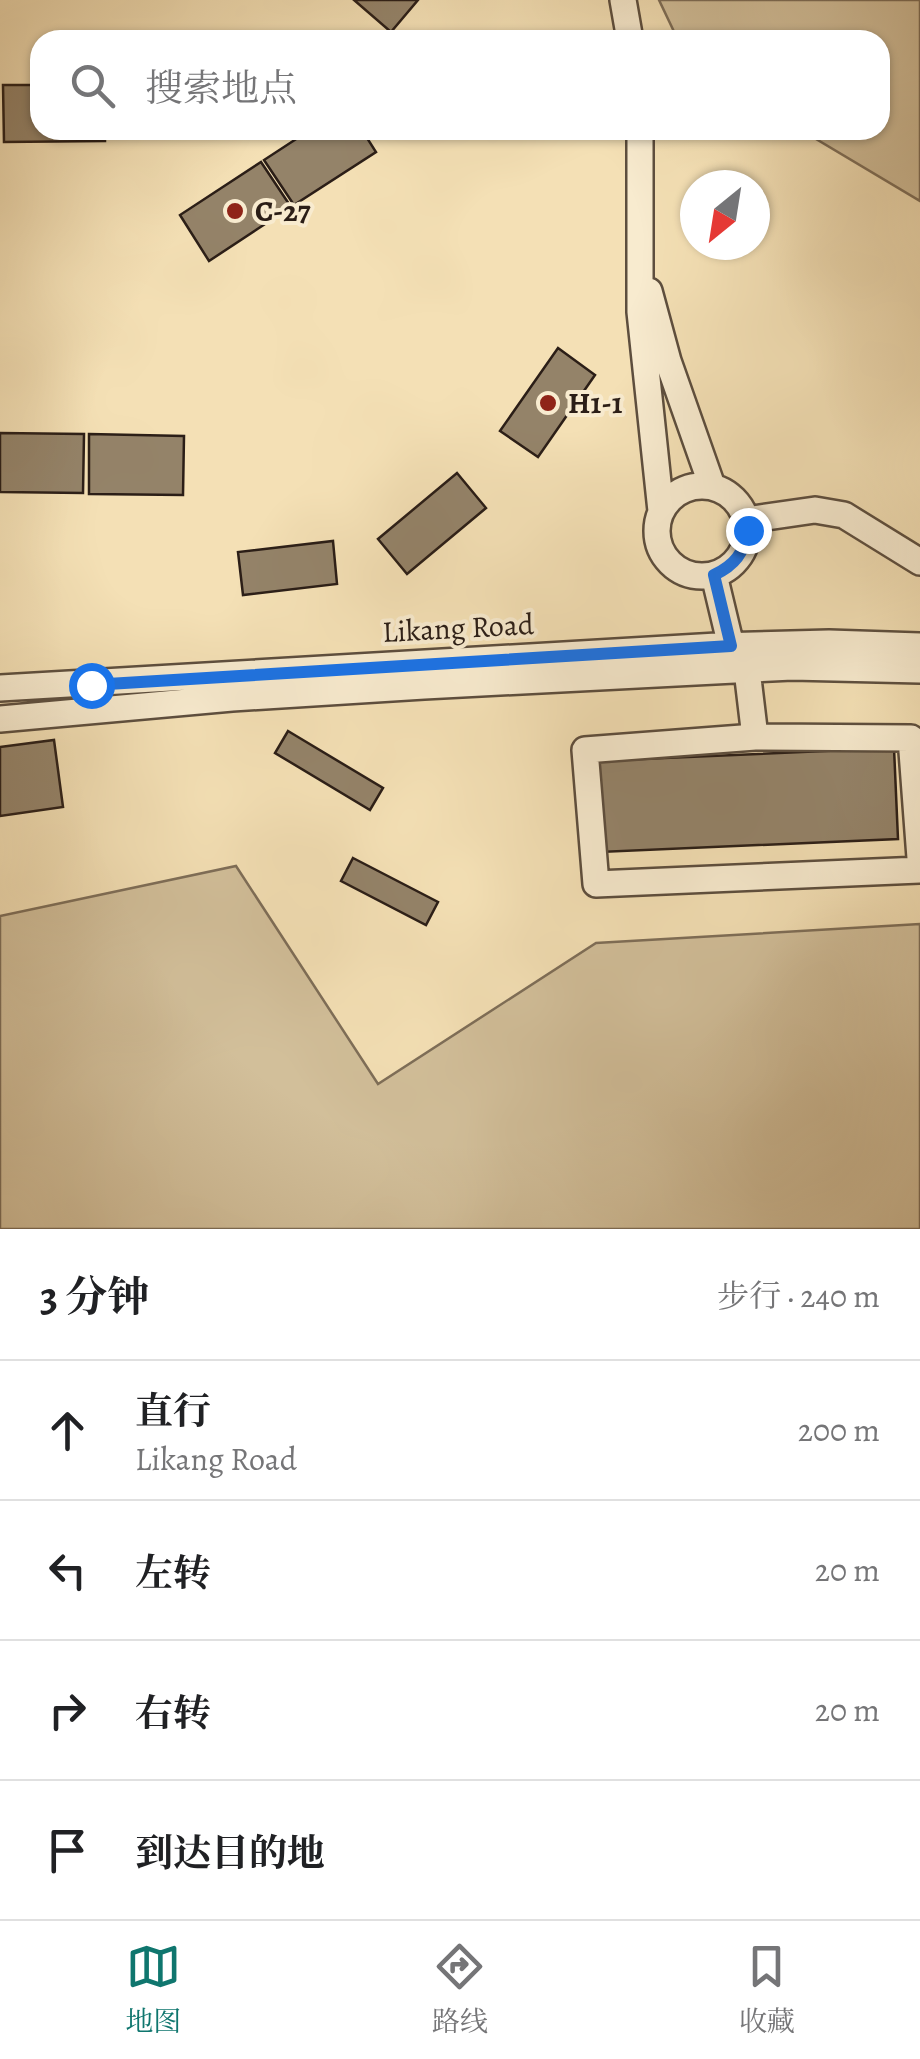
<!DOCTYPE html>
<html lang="zh">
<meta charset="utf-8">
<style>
body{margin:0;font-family:Alegreya,"Noto Serif SC",serif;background:#f2f2f2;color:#202124}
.compass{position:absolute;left:680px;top:170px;width:90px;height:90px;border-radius:50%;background:#fff;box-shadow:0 2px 8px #0004;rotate:210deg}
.stop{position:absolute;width:30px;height:30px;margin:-22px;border:8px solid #1a73e8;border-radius:50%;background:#fff}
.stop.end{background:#1a73e8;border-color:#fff;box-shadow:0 2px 10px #0008}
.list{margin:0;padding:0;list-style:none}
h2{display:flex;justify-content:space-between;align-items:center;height:130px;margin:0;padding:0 40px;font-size:42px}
h2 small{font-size:32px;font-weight:400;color:#757577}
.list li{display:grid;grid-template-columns:65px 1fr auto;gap:30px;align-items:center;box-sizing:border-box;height:140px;padding:0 40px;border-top:2px solid #e0e0e0}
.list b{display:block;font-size:38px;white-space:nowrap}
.list p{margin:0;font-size:32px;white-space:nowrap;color:#757577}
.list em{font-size:32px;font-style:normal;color:#757577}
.icon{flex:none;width:55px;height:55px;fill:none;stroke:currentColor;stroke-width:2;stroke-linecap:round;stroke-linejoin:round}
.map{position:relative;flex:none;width:920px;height:1229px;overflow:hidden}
.search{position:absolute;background:#fff;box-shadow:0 2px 8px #0004;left:30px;right:30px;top:30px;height:110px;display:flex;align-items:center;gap:25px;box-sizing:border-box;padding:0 35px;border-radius:30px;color:#757577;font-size:38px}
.sheet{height:690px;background:#fff}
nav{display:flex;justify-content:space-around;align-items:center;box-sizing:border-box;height:140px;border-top:2px solid #e0e0e0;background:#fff;font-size:28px;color:#757577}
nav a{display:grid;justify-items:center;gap:5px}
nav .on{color:#0f766e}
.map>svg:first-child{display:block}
.green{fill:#d2bf9a;stroke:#7e6e58;stroke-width:2.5}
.building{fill:#948369;stroke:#2b1e17;stroke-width:2.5}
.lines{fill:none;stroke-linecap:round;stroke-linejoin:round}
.minor-casing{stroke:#5d4e3e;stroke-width:30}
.minor{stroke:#f8ebcf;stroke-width:25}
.route{stroke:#1a73e8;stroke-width:12}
.poi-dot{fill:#8f2418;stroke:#f8ebcf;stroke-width:4}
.labels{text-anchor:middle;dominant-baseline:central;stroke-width:8;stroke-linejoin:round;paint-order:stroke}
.poi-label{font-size:30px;font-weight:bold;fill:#2b1e17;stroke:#f8ebcf;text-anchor:start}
.street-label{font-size:30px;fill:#2b1e17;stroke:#f8ebcf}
</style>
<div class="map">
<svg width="920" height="1229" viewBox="0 0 920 1229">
<rect width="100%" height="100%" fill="#f4e0b5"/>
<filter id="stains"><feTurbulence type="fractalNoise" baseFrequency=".002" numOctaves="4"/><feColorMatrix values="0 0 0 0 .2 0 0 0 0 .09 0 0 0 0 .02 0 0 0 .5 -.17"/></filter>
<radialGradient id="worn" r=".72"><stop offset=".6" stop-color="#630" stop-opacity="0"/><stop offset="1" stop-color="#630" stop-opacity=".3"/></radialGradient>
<path class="green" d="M659,0H920V201L801,130H880V40H678Z
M236,866L378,1084L596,943L920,924V1229H0V916Z"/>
<path class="building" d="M354,0H418L391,32Z
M3,85H40V130H105V141L4,142Z
M310,130H362L376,152L294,205L264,160Z
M261,162L291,207L209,261L180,215Z
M558,348L595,375L538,457L500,431Z
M0,433L84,434L83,493L0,492Z
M89,434L184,436L183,495L89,494Z
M457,473L486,508L407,574L378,539Z
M333,541L337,584L243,595L238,552Z
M288,731L383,788L370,810L275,753Z
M54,740L63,807L0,816V747Z
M894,748L898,839L600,852L595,761Z
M353,858L438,902L426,925L341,881Z"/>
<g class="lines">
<g class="minor-casing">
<path id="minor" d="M623,0L630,40
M640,130V312L661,511
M649,291L668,361L712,486
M657 531a45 45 0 1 1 90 0a45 45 0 1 1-90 0Z
M746,520L815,510L844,515L920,562
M714,575L731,646
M747,670L755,737
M0,688L717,646L829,643L920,646
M0,719L232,698L424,686L792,667L920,670
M920,858L911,738L755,737L585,750L596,884L920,870"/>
</g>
<use href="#minor" class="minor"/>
</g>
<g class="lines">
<path class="route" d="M91,685L731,646L714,575C735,565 744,553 748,530"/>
</g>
<g class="poi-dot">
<circle cx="235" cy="211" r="10"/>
<circle cx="548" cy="403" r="10"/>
</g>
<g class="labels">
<g class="poi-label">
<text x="255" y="211">C-27</text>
<text x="568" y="403">H1-1</text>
</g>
<g class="street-label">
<text transform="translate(458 628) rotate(-3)">Likang Road</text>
</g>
</g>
<rect width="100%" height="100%" filter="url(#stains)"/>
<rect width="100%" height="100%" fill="url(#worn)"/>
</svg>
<svg class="compass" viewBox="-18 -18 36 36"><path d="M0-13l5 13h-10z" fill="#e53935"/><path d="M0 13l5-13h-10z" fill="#757577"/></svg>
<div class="stop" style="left:91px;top:685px"></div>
<div class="stop end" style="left:748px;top:530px"></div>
<div class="search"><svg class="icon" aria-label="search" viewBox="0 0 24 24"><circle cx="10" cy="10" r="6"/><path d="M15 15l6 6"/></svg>搜索地点</div>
</div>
<section class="sheet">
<h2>3 分钟<small>步行 · 240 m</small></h2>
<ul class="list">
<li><svg class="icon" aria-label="ahead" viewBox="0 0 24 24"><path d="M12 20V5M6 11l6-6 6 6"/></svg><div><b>直行</b><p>Likang Road</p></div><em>200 m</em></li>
<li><svg class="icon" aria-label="left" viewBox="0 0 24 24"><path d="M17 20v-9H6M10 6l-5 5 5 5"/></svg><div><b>左转</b></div><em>20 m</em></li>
<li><svg class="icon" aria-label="right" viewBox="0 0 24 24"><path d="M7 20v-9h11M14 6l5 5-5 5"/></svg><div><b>右转</b></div><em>20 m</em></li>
<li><svg class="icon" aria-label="arrive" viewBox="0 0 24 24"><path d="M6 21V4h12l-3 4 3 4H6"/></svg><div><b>到达目的地</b></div></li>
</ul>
</section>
<nav>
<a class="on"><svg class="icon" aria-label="map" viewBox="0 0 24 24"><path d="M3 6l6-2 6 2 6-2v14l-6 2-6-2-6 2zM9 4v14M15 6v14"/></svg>地图</a>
<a><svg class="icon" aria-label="directions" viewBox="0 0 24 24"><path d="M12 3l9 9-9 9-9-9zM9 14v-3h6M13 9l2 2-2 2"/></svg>路线</a>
<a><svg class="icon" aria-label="saved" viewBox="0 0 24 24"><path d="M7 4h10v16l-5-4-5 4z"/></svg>收藏</a>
</nav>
